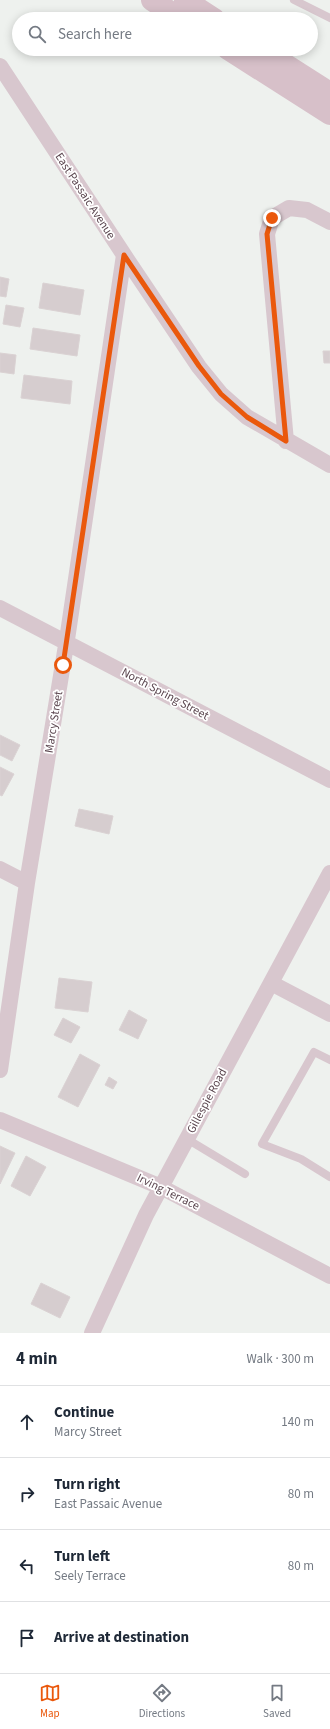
<!DOCTYPE html>
<meta charset="utf-8">
<style>
body{margin:0;font-family:"Source Sans 3",sans-serif;background:#f6f6f7;color:#1f2937}
.stop{position:absolute;width:12px;height:12px;margin:-9px;border:3px solid #ea580c;border-radius:50%;background:#fff}
.stop.end{background:#ea580c;border-color:#fff;box-shadow:0 1px 4px #0008}
.list{margin:0;padding:0;list-style:none}
h2{display:flex;justify-content:space-between;align-items:center;height:52px;margin:0;padding:0 16px;font-size:17px}
h2 small{font-size:13px;font-weight:400;color:#747a83}
.list li{display:grid;grid-template-columns:26px 1fr auto;gap:12px;align-items:center;box-sizing:border-box;height:72px;padding:0 16px;border-top:1px solid #e0e1e3}
.list b{display:block;font-size:15px;white-space:nowrap}
.list p{margin:0;font-size:13px;white-space:nowrap;color:#747a83}
.list em{font-size:13px;font-style:normal;color:#747a83}
.icon{flex:none;width:22px;height:22px;fill:none;stroke:currentColor;stroke-width:2;stroke-linecap:round;stroke-linejoin:round}
.map{position:relative;flex:none;width:330px;height:1333px;overflow:hidden}
.search{position:absolute;background:#fff;box-shadow:0 2px 10px #0003;left:12px;right:12px;top:12px;height:44px;display:flex;align-items:center;gap:10px;box-sizing:border-box;padding:0 14px;border-radius:22px;color:#747a83;font-size:15px}
.sheet{height:340px;background:#fff}
nav{display:flex;justify-content:space-around;align-items:center;box-sizing:border-box;height:56px;border-top:1px solid #e0e1e3;background:#fff;font-size:11px;color:#747a83}
nav a{display:grid;justify-items:center;gap:2px}
nav .on{color:#ea580c}
.map>svg:first-child{display:block}
.building{fill:#d6cdcf;stroke:#dad2d3}
.lines{fill:none;stroke-linecap:round;stroke-linejoin:round}
.lane{stroke:#d8c7ce;stroke-width:8}
.street{stroke:#d8c7ce;stroke-width:16}
.secondary{stroke:#d7c0c9;stroke-width:22}
.route{stroke:#ea580c;stroke-width:5}
.labels{text-anchor:middle;dominant-baseline:central;stroke-width:3.5;stroke-linejoin:round;paint-order:stroke}
.street-label{font-size:12px;fill:#5b464f;stroke:#fff}
</style>
<div class="map">
<svg width="330" height="1333" viewBox="0 0 330 1333">
<rect width="100%" height="100%" fill="#eef1ee"/>
<path class="building" d="M0,277L9,279L6,297L0,296Z
M43,283L84,290L80,315L39,308Z
M6,305L24,308L20,327L3,324Z
M33,328L80,335L77,356L30,349Z
M323,351H330V363H324Z
M0,353L16,355L14,374L0,372Z
M24,375L72,381L70,404L21,398Z
M0,735L20,745L12,761L0,755Z
M0,767L14,774L2,796L0,795Z
M79,809L113,816L109,834L75,826Z
M59,978L92,982L88,1012L55,1008Z
M129,1010L147,1020L138,1039L119,1030Z
M63,1018L80,1027L71,1043L54,1035Z
M80,1054L100,1065L78,1107L58,1097Z
M109,1077L117,1082L113,1089L105,1085Z
M0,1146L15,1153L0,1184Z
M26,1156L46,1167L30,1196L11,1186Z
M41,1283L70,1297L60,1318L31,1304Z"/>
<g class="lines">
<path class="lane" d="M294,0L330,18
M330,1060L314,1052L262,1144L301,1159L330,1177
M187,1139L245,1174"/>
<path class="street" d="M0,66L124,255L199,367L221,394L247,417L330,465
M286,441L267,234L272,218L289,208L307,210L330,222
M0,608L330,780
M0,869L27,883
M271,983L330,1014
M0,1070L27,883L68,633L124,255
M0,1120L161,1187L330,1276
M92,1333L146,1215L330,873"/>
<path class="secondary" d="M152,0L181,19
M185,0L214,19
M228,49L330,114
M261,49L330,93"/>
</g>
<g class="lines">
<path class="route" d="M63,665L124,255L199,366L221,394L247,417L286,441L267,234L272,218"/>
</g>
<g class="labels">
<g class="street-label">
<text transform="translate(85 196) rotate(57)">East Passaic Avenue</text>
<text transform="translate(165 694) rotate(28)">North Spring Street</text>
<text transform="translate(54 722) rotate(-81)">Marcy Street</text>
<text transform="translate(207 1101) rotate(-62)">Gillespie Road</text>
<text transform="translate(168 1192) rotate(26)">Irving Terrace</text>
</g>
</g>
</svg>
<div class="stop" style="left:63px;top:665px"></div>
<div class="stop end" style="left:272px;top:218px"></div>
<div class="search"><svg class="icon" aria-label="search" viewBox="0 0 24 24"><circle cx="10" cy="10" r="6"/><path d="M15 15l6 6"/></svg>Search here</div>
</div>
<section class="sheet">
<h2>4 min<small>Walk · 300 m</small></h2>
<ul class="list">
<li><svg class="icon" aria-label="ahead" viewBox="0 0 24 24"><path d="M12 20V5M6 11l6-6 6 6"/></svg><div><b>Continue</b><p>Marcy Street</p></div><em>140 m</em></li>
<li><svg class="icon" aria-label="right" viewBox="0 0 24 24"><path d="M7 20v-9h11M14 6l5 5-5 5"/></svg><div><b>Turn right</b><p>East Passaic Avenue</p></div><em>80 m</em></li>
<li><svg class="icon" aria-label="left" viewBox="0 0 24 24"><path d="M17 20v-9H6M10 6l-5 5 5 5"/></svg><div><b>Turn left</b><p>Seely Terrace</p></div><em>80 m</em></li>
<li><svg class="icon" aria-label="arrive" viewBox="0 0 24 24"><path d="M6 21V4h12l-3 4 3 4H6"/></svg><div><b>Arrive at destination</b></div></li>
</ul>
</section>
<nav>
<a class="on"><svg class="icon" aria-label="map" viewBox="0 0 24 24"><path d="M3 6l6-2 6 2 6-2v14l-6 2-6-2-6 2zM9 4v14M15 6v14"/></svg>Map</a>
<a><svg class="icon" aria-label="directions" viewBox="0 0 24 24"><path d="M12 3l9 9-9 9-9-9zM9 14v-3h6M13 9l2 2-2 2"/></svg>Directions</a>
<a><svg class="icon" aria-label="saved" viewBox="0 0 24 24"><path d="M7 4h10v16l-5-4-5 4z"/></svg>Saved</a>
</nav>
